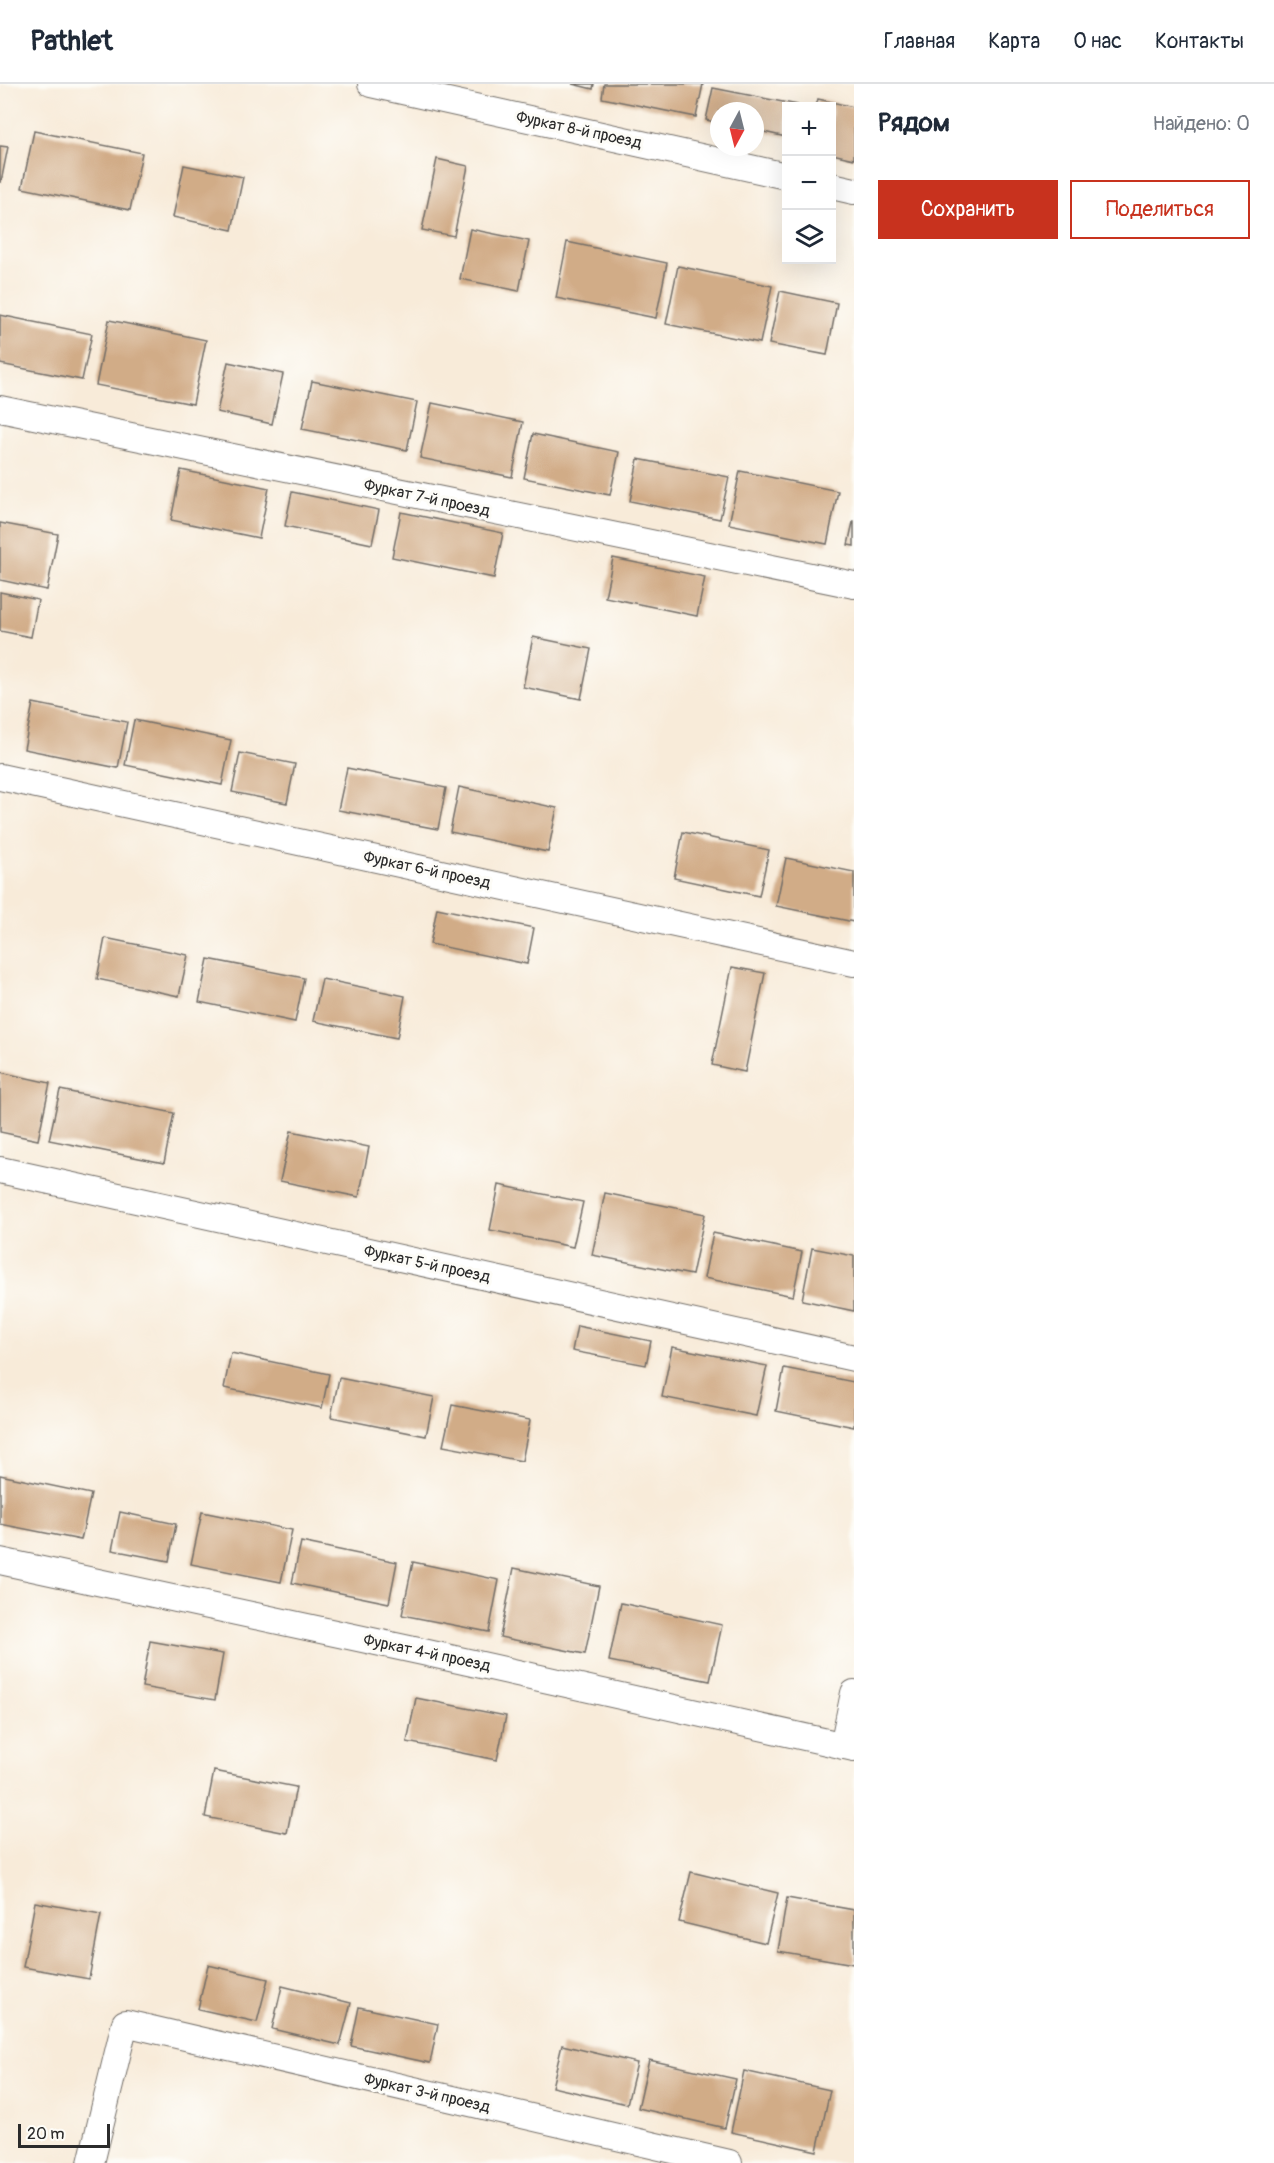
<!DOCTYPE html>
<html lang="ru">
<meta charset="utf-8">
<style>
body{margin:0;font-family:Pangolin,sans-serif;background:#f6f6f7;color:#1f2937}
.controls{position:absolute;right:18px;top:18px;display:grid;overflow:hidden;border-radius:0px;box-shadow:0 6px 24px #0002}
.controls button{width:54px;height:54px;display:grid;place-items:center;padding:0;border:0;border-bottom:2px solid #e0e1e3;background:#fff;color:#1f2937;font:30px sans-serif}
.compass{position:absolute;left:710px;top:18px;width:54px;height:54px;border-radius:50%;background:#fff;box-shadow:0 6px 24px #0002;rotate:187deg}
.scale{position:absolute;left:18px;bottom:15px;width:92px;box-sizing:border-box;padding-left:6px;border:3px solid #2b2b2b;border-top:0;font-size:16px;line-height:21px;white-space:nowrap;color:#2b2b2b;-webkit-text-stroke:4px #fdfcf7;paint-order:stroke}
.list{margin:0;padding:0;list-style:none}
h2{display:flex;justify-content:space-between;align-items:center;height:78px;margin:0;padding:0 24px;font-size:26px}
h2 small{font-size:20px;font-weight:400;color:#747a83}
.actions{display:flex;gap:12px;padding:18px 24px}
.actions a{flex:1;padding:14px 0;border:2px solid #c8321e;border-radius:0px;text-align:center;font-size:21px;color:#c8321e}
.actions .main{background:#c8321e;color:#fff}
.icon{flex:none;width:33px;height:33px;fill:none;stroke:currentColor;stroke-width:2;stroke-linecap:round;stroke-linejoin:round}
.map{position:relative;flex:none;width:854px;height:2079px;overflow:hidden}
header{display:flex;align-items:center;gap:36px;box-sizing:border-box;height:84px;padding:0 30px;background:#fff;border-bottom:2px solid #e0e1e3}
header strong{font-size:28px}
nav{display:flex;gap:33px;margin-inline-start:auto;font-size:21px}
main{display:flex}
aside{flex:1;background:#fff}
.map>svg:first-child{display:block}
.building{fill:#d1ac87}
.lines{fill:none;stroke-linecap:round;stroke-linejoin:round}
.minor-casing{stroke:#736e68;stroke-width:28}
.minor{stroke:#fff;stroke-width:26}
.labels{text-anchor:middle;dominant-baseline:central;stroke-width:6;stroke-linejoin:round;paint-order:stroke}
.street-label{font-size:16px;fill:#2b2b2b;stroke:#fdfcf7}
</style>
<header>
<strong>Pathlet</strong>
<nav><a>Главная</a><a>Карта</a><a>О нас</a><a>Контакты</a></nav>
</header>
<main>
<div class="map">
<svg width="854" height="2079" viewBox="0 0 854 2079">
<rect width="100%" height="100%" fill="#fdfcf7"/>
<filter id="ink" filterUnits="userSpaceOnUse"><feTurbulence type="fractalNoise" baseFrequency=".0167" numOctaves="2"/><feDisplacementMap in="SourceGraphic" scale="12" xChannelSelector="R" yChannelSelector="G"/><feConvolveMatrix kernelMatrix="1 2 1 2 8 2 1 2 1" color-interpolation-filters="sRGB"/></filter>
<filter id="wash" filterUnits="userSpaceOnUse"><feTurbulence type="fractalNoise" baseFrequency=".008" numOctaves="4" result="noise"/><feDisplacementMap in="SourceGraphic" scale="24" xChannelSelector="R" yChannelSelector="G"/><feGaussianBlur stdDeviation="1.35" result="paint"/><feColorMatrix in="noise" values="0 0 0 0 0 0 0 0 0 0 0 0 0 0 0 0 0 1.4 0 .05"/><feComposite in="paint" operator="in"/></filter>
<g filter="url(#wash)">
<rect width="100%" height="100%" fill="#f8ebd9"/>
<g id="blocks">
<path class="building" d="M572,0H594L593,5Z
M604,0H703L696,33L602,14Z
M713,4L798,21L786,22V53L755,46V27H719V39L706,36Z
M818,15L854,23V75L832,70V22H816Z
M34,47L142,69L130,126L22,104Z
M0,62L8,63L1,98H0Z
M437,75L468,82L454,152L422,146Z
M184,81L243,93L232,146L173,133Z
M470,145L529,157L519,207L460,195Z
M567,158L667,179L656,234L556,214Z
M678,182L772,202L760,259L666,240Z
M780,207L837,219L827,271L769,260Z
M0,231L92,250L82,296L0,280Z
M109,236L206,256L193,320L96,301Z
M228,278L283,290L272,340L217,328Z
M312,297L417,318L407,366L302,345Z
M432,319L523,338L512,393L420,374Z
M533,350L619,368L610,411L524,394Z
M638,375L729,393L720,435L630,417Z
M181,386L269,404L259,454L171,436Z
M740,387L838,407L827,460L729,440Z
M292,408L379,426L372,460L285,442Z
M401,428L503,449L494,494L392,473Z
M853,438H854V462L848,461Z
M0,439L58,450L47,506L0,496Z
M613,474L705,493L697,532L605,513Z
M0,508L38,516L31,553L0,547Z
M533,553L591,565L581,615L523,603Z
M33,619L127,638L118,684L24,665Z
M134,636L231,656L222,701L125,681Z
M240,669L295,680L287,719L232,708Z
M347,684L446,704L438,745L338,726Z
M459,703L557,724L548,768L450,748Z
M683,748L769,766L759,812L674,794Z
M786,774L854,788V838L776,822Z
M437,824L534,844L527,880L430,860Z
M105,854L188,871L179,912L97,895Z
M208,875L304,894L295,938L199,918Z
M732,883L765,889L745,988L712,981Z
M322,895L405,912L397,954L313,937Z
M0,988L50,999L38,1056L0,1048Z
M60,1006L174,1029L164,1079L49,1056Z
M291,1047L369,1063L359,1113L280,1097Z
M499,1101L583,1118L573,1163L490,1146Z
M605,1109L705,1130L692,1191L592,1171Z
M713,1149L802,1168L793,1212L704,1194Z
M812,1164L854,1172V1227L802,1216Z
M577,1242L651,1257L646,1281L572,1267Z
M672,1263L767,1282L756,1332L662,1313Z
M231,1269L329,1290L322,1324L224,1304Z
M784,1284L854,1298V1343L776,1327Z
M339,1294L434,1313L426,1352L331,1333Z
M452,1321L530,1336L522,1377L443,1362Z
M0,1391L91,1410L81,1456L0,1440Z
M120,1428L176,1440L169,1477L112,1466Z
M202,1428L292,1446L281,1498L191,1480Z
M301,1458L397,1478L389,1519L292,1499Z
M413,1478L499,1496L489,1548L402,1531Z
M514,1484L599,1502L585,1570L500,1553Z
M621,1519L722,1541L710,1597L609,1577Z
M150,1557L223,1570L215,1616L142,1603Z
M416,1614L506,1632L497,1676L407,1658Z
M214,1687L296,1703L287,1749L205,1733Z
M691,1788L778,1809L766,1859L679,1838Z
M787,1814L854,1826V1880L778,1867Z
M35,1818L101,1830L89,1895L23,1883Z
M208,1881L268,1895L257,1938L198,1925Z
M282,1902L351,1919L340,1961L272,1945Z
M359,1923L438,1940L430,1979L351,1962Z
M562,1961L637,1979L627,2020L552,2003Z
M649,1976L736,1995L725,2044L638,2024Z
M744,1987L830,2006L817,2067L731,2048Z"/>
</g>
</g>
<g filter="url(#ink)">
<use href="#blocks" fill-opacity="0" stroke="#736e68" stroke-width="1.5"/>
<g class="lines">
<g class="minor-casing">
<path id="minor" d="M371,0L786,92
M832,102L854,107
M0,325L854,501
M0,693L854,879
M0,1086L854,1274
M0,1477L423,1568L854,1664
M843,1662L854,1609
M91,2079L125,1939L729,2079"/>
</g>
<use href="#minor" class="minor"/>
</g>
</g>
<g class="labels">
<g class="street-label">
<text transform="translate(579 46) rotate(12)">Фуркат 8-й проезд</text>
<text transform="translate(427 414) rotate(12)">Фуркат 7-й проезд</text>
<text transform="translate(427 786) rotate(12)">Фуркат 6-й проезд</text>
<text transform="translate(427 1180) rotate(12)">Фуркат 5-й проезд</text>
<text transform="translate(427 1569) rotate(12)">Фуркат 4-й проезд</text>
<text transform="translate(427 2009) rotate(13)">Фуркат 3-й проезд</text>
</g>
</g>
</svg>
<div class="controls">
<button>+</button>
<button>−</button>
<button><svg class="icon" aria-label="layers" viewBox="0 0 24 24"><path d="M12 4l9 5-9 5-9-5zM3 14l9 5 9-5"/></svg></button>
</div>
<svg class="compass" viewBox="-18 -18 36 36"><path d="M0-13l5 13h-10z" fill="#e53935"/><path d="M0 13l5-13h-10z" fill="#747a83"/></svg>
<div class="scale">20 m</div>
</div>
<aside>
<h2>Рядом<small>Найдено: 0</small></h2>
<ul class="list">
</ul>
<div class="actions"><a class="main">Сохранить</a><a>Поделиться</a></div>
</aside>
</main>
